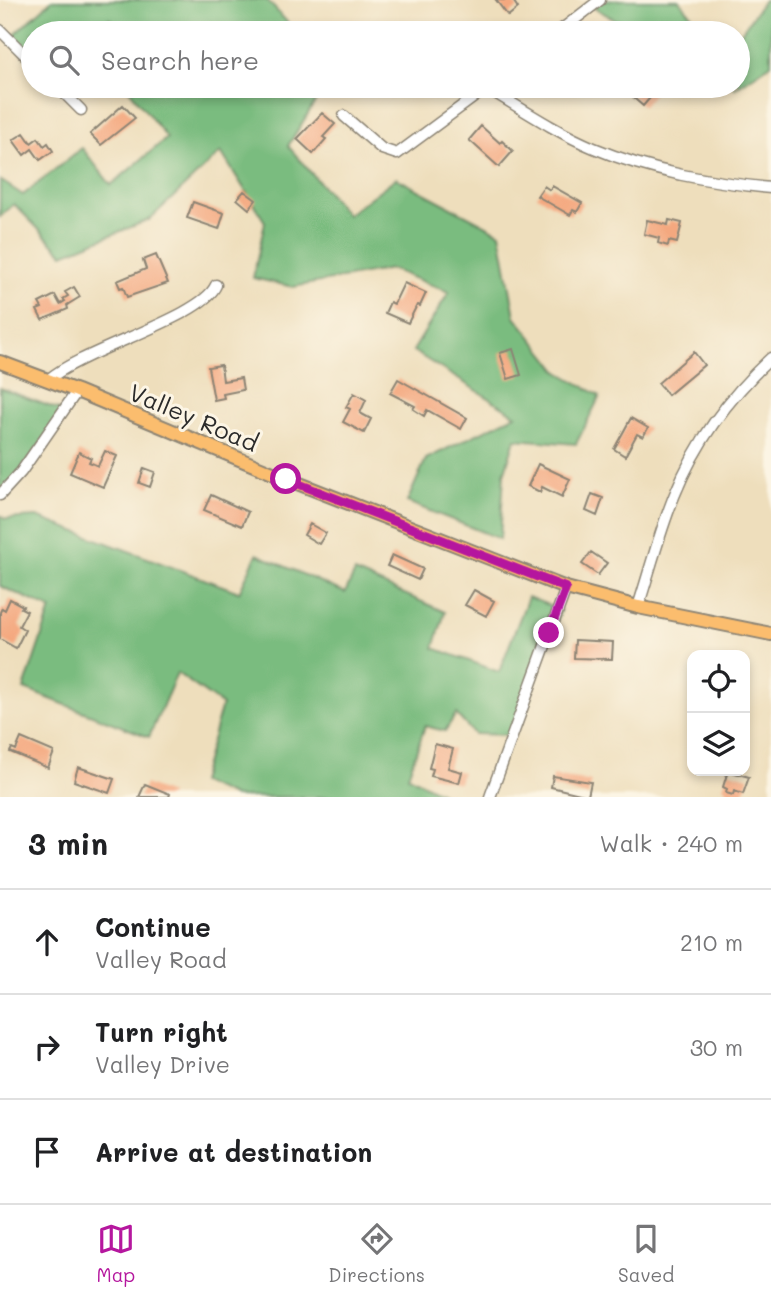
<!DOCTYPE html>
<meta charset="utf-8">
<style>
body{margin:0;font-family:Mali,sans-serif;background:#f6f6f6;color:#202124}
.controls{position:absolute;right:21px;bottom:21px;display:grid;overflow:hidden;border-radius:14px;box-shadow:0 4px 10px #0003}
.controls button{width:63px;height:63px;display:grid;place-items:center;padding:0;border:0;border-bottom:2px solid #e0e0e0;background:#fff;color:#202124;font:35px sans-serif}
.stop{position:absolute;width:21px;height:21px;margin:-16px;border:5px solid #b5179e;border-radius:50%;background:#fff}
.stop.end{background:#b5179e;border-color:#fff;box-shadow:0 2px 7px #0008}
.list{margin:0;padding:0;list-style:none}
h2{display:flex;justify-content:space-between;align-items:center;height:91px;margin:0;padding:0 28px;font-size:30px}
h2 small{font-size:23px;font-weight:400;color:#757577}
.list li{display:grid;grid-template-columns:46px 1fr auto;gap:21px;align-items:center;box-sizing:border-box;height:105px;padding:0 28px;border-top:2px solid #e0e0e0}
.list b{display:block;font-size:26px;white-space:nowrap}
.list p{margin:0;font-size:23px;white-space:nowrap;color:#757577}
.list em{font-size:23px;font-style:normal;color:#757577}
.icon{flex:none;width:38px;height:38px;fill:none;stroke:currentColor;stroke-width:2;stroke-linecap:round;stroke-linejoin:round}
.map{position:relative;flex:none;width:771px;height:797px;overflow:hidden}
.search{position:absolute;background:#fff;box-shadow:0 4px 10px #0003;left:21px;right:21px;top:21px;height:77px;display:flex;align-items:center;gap:18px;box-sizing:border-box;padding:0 24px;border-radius:38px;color:#757577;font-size:26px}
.sheet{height:406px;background:#fff}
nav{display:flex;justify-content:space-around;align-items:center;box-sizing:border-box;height:98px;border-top:2px solid #e0e0e0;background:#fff;font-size:19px;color:#757577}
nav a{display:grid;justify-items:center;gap:4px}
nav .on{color:#b5179e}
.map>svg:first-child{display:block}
.forest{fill:#7abc7f;stroke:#527455;stroke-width:2}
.building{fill:#f4a87f}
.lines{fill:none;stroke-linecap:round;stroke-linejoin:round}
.minor-casing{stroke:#8c8474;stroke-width:13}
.major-casing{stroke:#8c8474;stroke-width:16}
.minor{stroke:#fff;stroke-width:10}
.major{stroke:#fbbd6e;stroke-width:12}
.route{stroke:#b5179e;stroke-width:9}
.labels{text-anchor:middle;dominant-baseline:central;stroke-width:6;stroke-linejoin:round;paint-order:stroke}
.street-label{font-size:24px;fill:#2b2b2b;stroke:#fcf5e5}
</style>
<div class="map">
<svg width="771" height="797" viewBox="0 0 771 797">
<rect width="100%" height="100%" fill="#fcf5e5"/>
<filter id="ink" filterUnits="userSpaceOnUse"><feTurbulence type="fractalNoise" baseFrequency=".0143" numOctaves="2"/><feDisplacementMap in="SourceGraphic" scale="14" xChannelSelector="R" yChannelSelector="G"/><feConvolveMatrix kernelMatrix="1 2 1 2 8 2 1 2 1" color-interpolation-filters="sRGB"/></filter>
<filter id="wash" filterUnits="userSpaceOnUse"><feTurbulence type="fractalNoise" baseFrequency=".00686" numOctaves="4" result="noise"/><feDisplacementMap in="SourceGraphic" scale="28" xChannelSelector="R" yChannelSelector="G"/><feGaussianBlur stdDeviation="1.57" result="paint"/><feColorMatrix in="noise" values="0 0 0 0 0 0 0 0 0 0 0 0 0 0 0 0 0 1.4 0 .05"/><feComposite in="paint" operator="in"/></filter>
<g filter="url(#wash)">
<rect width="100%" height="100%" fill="#eedebc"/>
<path class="forest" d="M52,0H267L297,33H124L109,18L91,33H33V65L9,39Z
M602,0H679L706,33H639L593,7Z
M764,0H771V64L735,88L732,86H738V37Z
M126,86H325L288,146L347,215L396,178L500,233L515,316L559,372L600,396L576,444L515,439L504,474L500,539L407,502L426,459L516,415L413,351L449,292L391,269L293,287L253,278L265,222L221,152L149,220L63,254L14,204L0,217V180L23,195L82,148L111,185L167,138Z
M0,388L65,412L0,498Z
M0,515L5,519L37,517L239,592L257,554L345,593L355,572L445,612L434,648L499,672L528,597L561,610L512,735L474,734L456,714L445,731L425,726L408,776L449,797H235L200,782L222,705L177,673L149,737L24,689L51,609L0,586Z"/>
<g id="blocks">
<path class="building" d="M496,0H517L514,2L518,8L508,16Z
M620,86H638L642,89L648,86L655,92L643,106Z
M123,105L135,118L101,145L90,134Z
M322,113L335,124L323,137L326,139L313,154L297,139Z
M481,126L500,143L502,141L513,151L499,167L469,140Z
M24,133L31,143L38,138L44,146L48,143L53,151L40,160L32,149L24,155L13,140Z
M544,186L550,190L552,186L582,203L577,212L573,210L570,215L537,196Z
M244,191L256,200L249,209L237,199Z
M193,202L224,213L219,229L187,218Z
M647,220L668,225L669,220L682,223L677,243L669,241L668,246L658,243L659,238L644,234Z
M156,255L168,283L127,297L123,287L120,288L117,281L146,269L143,260Z
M404,283L426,293L420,306L417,305L408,323L385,313L390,302L394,304Z
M74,287L80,297L67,305L68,309L42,320L37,310L42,308L39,303L55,295L60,304L65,301L63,299L68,296L65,292Z
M513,349L521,375L508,379L500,353Z
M694,352L704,365L668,395L658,383Z
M221,365L223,381L241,378L243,390L223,394L224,398L214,400L208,367Z
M398,379L467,418L461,429L427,410L424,416L413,409L415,406L390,393Z
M354,393L366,400L360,413L371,419L364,433L343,422L350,409L346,407Z
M631,418L648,428L643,437L637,434L625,456L614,449Z
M105,451L117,456L103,487L70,473L79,452L91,458L89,462L98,466Z
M538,464L570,479L562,497L542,487L540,492L528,486Z
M144,468L155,472L150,487L139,483Z
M592,494L603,498L597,516L586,511Z
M211,495L248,512L242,526L204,510Z
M310,524L326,533L319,544L304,535Z
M591,552L607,563L598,575L582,564Z
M392,555L423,569L418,580L387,566Z
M474,590L494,601L486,616L465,605Z
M10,599L23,606L21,608L27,611L19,626L25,630L16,648L0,639V612L2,608L5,610Z
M575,640L613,642L612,659L574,658Z
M21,738L54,752L48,768L10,752L12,748L16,750Z
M435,744L453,749L448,768L462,772L459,783L431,776L433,769L429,768Z
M78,767L114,779L109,793L74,781Z
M728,771L749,777L743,794L734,791L733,795L726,793L727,789L723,787Z
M553,776L591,782L588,796L551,787Z
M145,784L170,794L169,797H139Z"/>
</g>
</g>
<g filter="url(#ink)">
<use href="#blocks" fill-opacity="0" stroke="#8c8474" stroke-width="2"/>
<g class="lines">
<g class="minor-casing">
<path id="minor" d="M0,30L33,63
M557,33L600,0
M57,86L81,110
M487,88C522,109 556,132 594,148C651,172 710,182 771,188
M344,116L382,149L397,154L489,86
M48,380C83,349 202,318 216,285
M0,495L21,472L77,391
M638,607C650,570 660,530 675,494C696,442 730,396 771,358
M490,797L566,588"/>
</g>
<g class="major-casing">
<path id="major" d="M0,362L77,391L287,479L566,588L638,607L771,634"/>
</g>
<use href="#minor" class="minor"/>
<use href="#major" class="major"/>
</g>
</g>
<g class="lines" filter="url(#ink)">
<path class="route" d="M286,479L566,588L549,633"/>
</g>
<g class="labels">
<g class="street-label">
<text transform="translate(194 417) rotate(23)">Valley Road</text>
</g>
</g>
</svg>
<div class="controls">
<button><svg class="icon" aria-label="locate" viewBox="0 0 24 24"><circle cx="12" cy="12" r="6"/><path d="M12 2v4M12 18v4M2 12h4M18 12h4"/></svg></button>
<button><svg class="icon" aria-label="layers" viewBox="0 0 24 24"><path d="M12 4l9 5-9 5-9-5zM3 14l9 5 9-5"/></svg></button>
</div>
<div class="stop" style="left:286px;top:479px"></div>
<div class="stop end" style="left:549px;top:633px"></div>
<div class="search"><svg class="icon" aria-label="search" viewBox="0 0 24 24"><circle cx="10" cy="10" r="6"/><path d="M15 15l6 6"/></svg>Search here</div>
</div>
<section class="sheet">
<h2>3 min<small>Walk · 240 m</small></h2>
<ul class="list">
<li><svg class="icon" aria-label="ahead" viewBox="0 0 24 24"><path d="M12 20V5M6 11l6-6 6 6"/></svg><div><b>Continue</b><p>Valley Road</p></div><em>210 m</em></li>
<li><svg class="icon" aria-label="right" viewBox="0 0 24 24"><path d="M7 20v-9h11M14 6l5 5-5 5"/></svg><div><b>Turn right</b><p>Valley Drive</p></div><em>30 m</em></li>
<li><svg class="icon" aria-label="arrive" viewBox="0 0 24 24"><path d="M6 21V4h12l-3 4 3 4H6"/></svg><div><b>Arrive at destination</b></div></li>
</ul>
</section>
<nav>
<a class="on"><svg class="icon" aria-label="map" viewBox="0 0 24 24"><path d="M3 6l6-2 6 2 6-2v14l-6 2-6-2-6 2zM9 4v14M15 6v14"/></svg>Map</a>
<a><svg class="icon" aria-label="directions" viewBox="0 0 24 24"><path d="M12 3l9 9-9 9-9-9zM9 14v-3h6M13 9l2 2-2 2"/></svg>Directions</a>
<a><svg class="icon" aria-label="saved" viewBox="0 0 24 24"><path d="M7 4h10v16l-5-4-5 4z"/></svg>Saved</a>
</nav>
